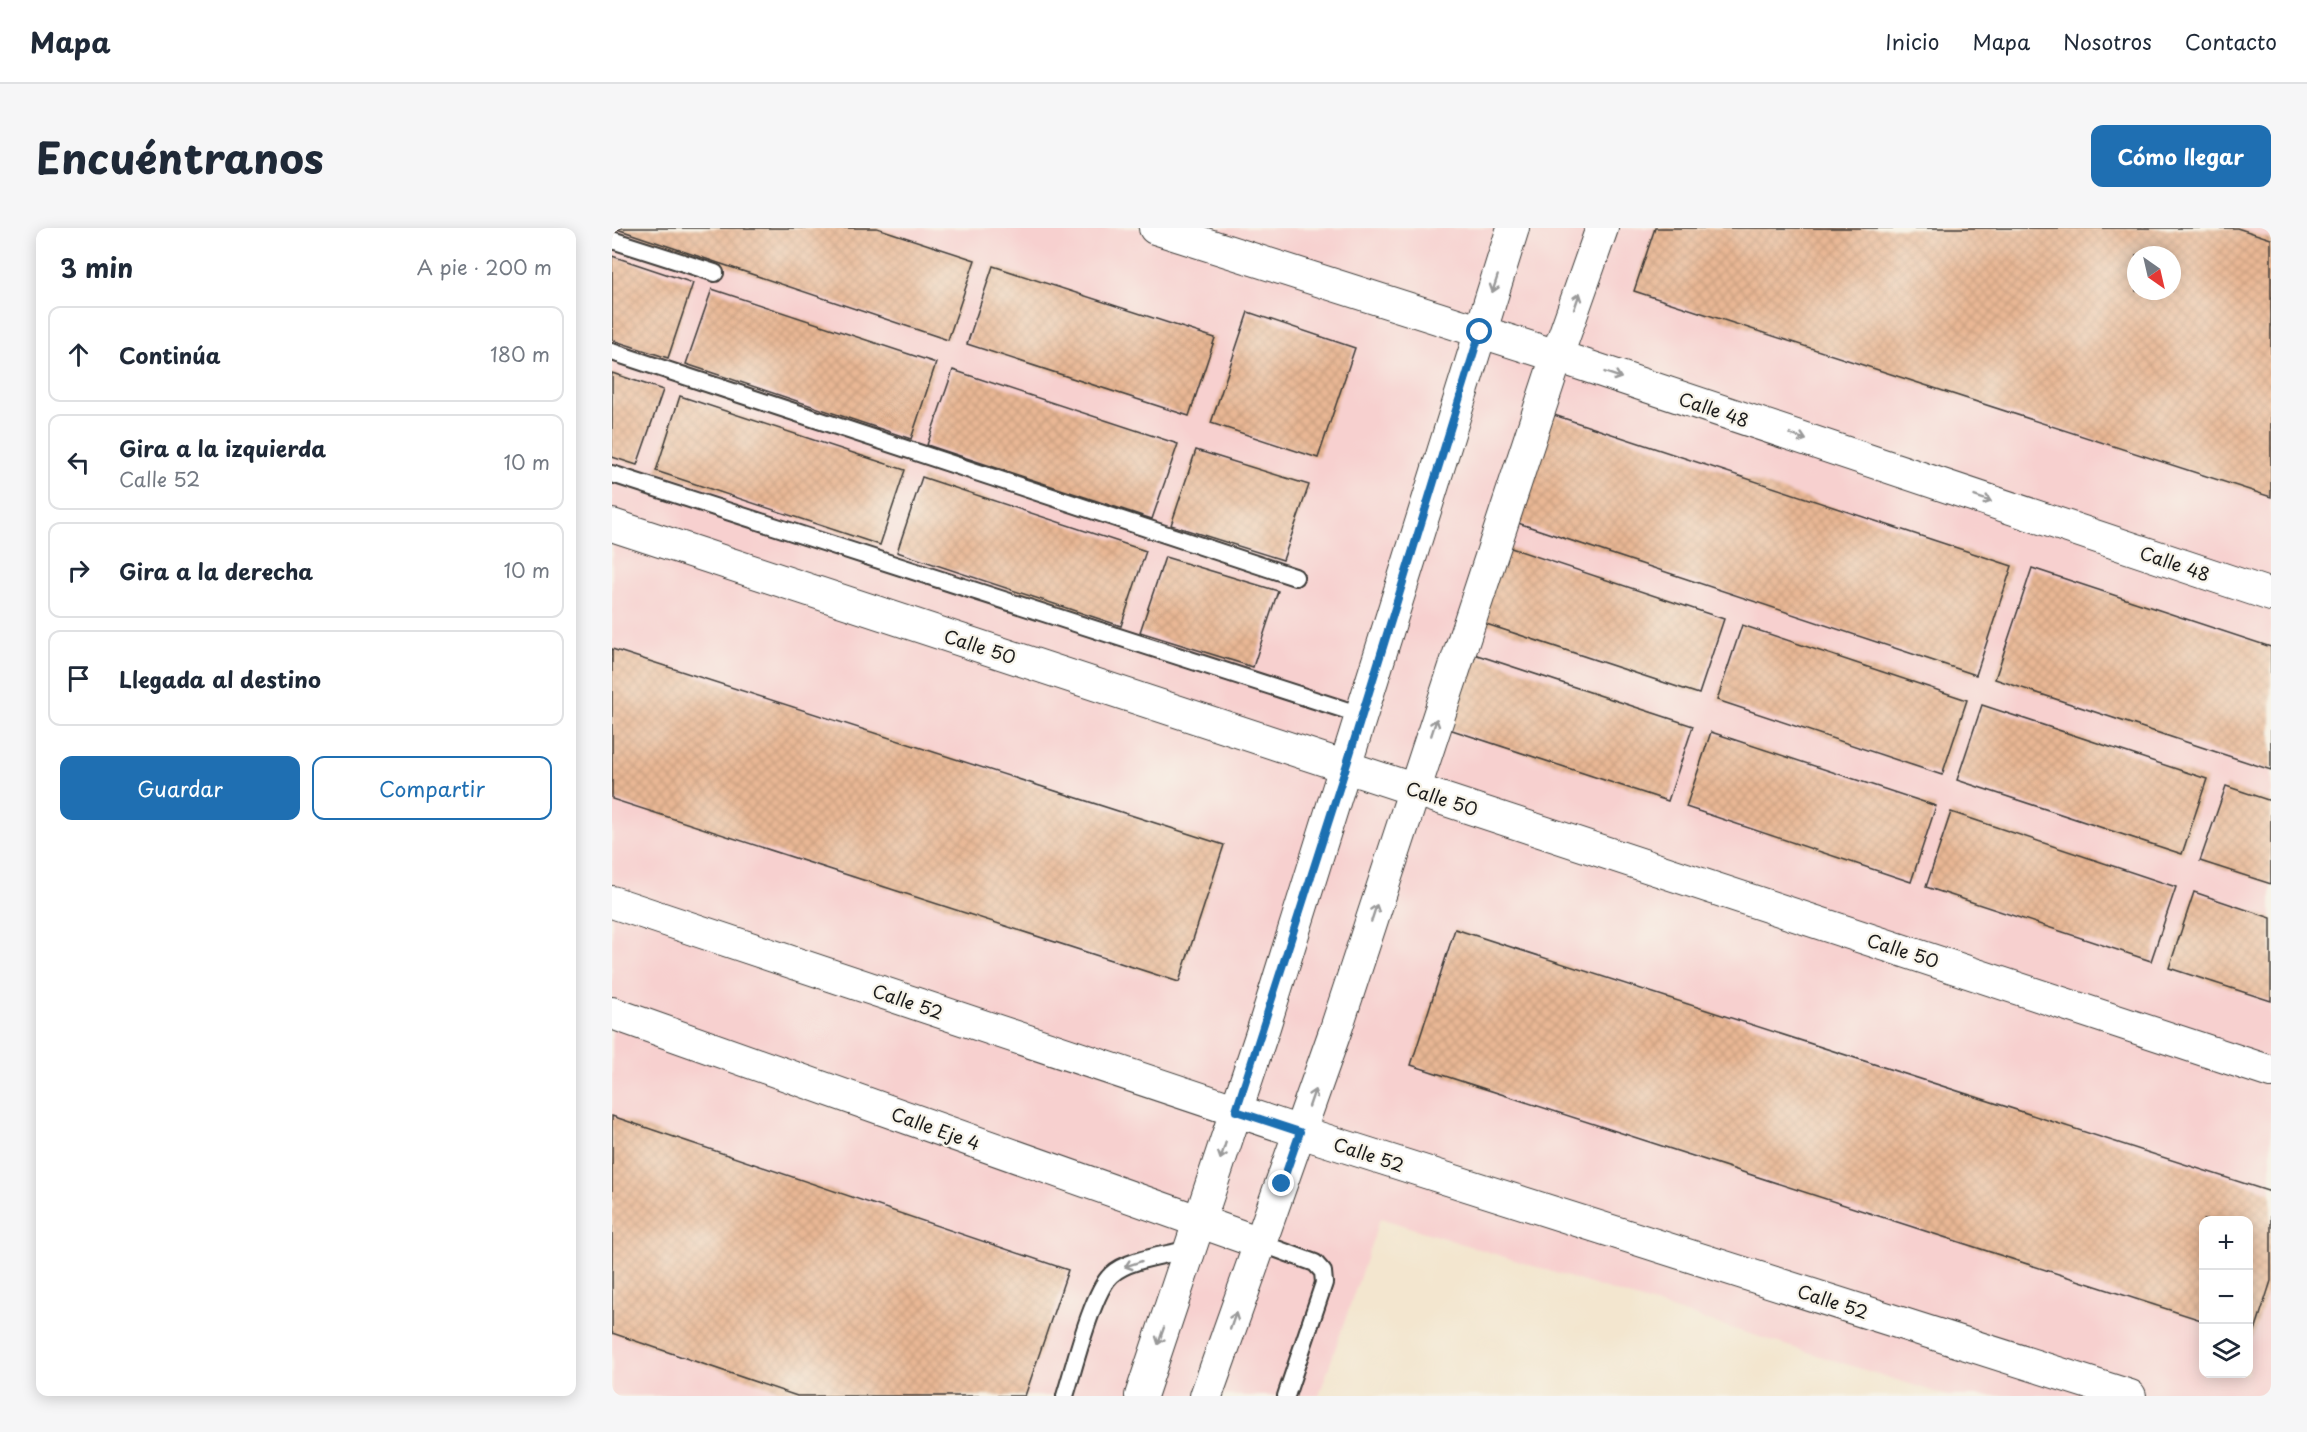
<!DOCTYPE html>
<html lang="es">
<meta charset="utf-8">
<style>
body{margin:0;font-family:"Playpen Sans",sans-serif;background:#f6f6f7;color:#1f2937}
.controls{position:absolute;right:18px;bottom:18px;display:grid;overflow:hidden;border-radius:12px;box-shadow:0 3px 15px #0003}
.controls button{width:54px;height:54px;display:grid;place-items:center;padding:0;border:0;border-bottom:2px solid #e0e1e3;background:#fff;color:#1f2937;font:30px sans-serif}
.compass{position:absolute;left:1515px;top:18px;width:54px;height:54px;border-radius:50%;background:#fff;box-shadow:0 3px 15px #0003;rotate:146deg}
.stop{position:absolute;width:18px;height:18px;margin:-14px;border:4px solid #1f6fb2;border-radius:50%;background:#fff}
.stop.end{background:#1f6fb2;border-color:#fff;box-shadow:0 2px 6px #0008}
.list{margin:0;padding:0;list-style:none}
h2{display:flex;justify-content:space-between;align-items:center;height:78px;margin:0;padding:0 24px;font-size:26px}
h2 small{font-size:20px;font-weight:400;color:#747a83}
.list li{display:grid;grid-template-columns:39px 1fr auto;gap:18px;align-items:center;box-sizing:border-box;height:96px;margin:0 12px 12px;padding:0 12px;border:2px solid #e0e1e3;border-radius:12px}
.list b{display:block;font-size:22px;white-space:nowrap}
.list p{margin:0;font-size:20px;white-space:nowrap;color:#747a83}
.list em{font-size:20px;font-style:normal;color:#747a83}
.actions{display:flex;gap:12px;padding:18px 24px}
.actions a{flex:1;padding:14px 0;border:2px solid #1f6fb2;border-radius:12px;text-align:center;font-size:21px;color:#1f6fb2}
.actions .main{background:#1f6fb2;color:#fff}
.icon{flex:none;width:33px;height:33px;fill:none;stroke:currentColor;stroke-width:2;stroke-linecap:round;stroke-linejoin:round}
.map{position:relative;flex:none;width:1659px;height:1168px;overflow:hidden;border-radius:12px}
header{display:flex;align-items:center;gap:36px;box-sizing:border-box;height:84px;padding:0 30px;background:#fff;border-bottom:2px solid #e0e1e3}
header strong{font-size:28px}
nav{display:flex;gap:33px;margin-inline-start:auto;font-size:21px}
.intro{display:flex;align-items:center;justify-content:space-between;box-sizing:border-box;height:144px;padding:0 36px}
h1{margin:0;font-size:42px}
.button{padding:15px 27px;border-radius:12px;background:#1f6fb2;color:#fff;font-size:21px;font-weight:700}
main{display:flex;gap:36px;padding:0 36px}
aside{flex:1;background:#fff;border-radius:12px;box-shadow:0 3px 15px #0003}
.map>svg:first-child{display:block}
.built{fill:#f7d0cf;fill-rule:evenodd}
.building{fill:url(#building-cross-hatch);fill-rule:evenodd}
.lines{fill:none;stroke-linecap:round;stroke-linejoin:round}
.service-casing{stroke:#3c3a37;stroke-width:20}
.minor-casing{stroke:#3c3a37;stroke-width:34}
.service{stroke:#fff;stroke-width:16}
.minor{stroke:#fff;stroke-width:32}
.oneway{stroke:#999}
.route{stroke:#1f6fb2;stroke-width:8}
.labels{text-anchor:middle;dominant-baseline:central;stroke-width:4.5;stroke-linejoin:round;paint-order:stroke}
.street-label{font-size:18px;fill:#1c1c1c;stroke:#f7f3e8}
</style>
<header>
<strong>Mapa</strong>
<nav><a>Inicio</a><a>Mapa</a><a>Nosotros</a><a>Contacto</a></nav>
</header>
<div class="intro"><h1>Encuéntranos</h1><a class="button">Cómo llegar</a></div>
<main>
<aside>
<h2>3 min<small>A pie · 200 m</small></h2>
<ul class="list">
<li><svg class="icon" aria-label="ahead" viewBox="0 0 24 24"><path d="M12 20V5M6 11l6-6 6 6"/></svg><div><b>Continúa</b></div><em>180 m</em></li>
<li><svg class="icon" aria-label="left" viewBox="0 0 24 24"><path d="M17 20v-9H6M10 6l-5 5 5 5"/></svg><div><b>Gira a la izquierda</b><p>Calle 52</p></div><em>10 m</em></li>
<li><svg class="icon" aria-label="right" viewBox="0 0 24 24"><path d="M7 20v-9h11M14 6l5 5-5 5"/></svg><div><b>Gira a la derecha</b></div><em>10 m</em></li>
<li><svg class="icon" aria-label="arrive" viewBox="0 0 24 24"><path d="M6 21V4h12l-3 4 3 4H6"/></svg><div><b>Llegada al destino</b></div></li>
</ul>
<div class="actions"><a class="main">Guardar</a><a>Compartir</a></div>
</aside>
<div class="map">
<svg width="1659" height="1168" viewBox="0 0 1659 1168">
<defs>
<pattern id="building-cross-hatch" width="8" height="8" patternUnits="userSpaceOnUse" patternTransform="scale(1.5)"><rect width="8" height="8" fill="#e9b794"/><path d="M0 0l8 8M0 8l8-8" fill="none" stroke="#c79d7f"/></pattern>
</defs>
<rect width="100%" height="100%" fill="#f7f3e8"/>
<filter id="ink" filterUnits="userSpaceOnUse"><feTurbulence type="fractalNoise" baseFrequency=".0167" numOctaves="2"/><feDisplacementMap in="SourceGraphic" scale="12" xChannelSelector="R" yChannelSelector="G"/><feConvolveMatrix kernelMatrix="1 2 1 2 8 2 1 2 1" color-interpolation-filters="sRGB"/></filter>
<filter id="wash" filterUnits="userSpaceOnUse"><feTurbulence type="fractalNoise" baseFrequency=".008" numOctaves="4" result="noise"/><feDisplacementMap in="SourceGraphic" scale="24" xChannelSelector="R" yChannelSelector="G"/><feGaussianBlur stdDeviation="1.35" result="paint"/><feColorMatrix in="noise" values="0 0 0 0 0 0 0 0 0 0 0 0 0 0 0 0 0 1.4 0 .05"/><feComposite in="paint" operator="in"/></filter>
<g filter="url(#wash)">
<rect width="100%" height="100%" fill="#f3e6cf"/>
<path class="built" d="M0,0H1659V1168H1336L768,990L707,1168H0ZM1524,27H1560V63H1524ZM1592,992H1636V1146H1592Z"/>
<g id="blocks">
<path class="building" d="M2,0H265L363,32L336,112Z
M1043,0H1625L1659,11V269L1022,63ZM1524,27H1560V63H1524Z
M0,28L81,55L56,130L0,112Z
M381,38L603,110L577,188L355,116Z
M100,61L324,135L299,211L74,136Z
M636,84L743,120L706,230L599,195Z
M341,142L566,216L540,291L315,217Z
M0,145L51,162L25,237L0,229Z
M68,168L293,242L268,317L44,243Z
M939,186L1400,338L1364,447L903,294Z
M584,222L697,257L671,332L559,297Z
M310,249L534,323L509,398L285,324Z
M887,316L1112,391L1087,466L862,392Z
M553,329L666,363L641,439L528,404Z
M1420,340L1659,419V542L1383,451Z
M1130,397L1355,472L1330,547L1105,472Z
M0,421L612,617L567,754L0,571Z
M856,424L1081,498L1056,573L831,499Z
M1370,477L1595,551L1570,626L1345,552Z
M1099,504L1324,578L1299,654L1074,579Z
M1614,558L1659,573V656L1588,633Z
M1339,584L1564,659L1539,733L1314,659Z
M1582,664L1659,690V773L1557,740Z
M843,701L1659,964V1053L1641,1109L1636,1108V992H1592V1093L799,837Z
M0,888L456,1042L413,1168H185L0,1105Z"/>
</g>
</g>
<g filter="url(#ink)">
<use href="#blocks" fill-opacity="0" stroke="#3c3a37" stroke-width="1.5"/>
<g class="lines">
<g class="service-casing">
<path id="service" d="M0,12L103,45
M0,124L683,349
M0,246L749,487
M648,1015L703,1035L711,1044L712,1055L674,1168
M453,1168C462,1140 480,1065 499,1047C515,1031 556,1027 578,1021"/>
</g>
<g class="minor-casing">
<path id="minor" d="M543,0L945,128L1659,367
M0,297L1659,844
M0,674L688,904L1518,1168
M0,785L648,1015
M529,1168L651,802L901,0
M594,1168L724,801L945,128L990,0"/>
</g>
<use href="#service" class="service"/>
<use href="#minor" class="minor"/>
</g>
<defs><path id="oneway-shaft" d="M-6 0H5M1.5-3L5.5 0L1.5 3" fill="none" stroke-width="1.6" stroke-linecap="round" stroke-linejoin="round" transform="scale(1.5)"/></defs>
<g class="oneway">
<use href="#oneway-shaft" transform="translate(883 56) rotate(108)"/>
<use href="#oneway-shaft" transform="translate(965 73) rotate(-71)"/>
<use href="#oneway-shaft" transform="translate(1001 147) rotate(19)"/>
<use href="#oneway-shaft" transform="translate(1186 209) rotate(19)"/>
<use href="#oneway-shaft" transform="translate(1371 271) rotate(19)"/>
<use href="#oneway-shaft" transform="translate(822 499) rotate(-72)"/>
<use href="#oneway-shaft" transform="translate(762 685) rotate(-72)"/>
<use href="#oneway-shaft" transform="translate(700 870) rotate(-71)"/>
<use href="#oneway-shaft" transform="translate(611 923) rotate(108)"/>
<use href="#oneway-shaft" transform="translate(521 1036) rotate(161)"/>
<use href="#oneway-shaft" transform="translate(621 1093) rotate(-71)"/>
<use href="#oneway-shaft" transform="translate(549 1108) rotate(109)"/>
</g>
</g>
<g class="lines" filter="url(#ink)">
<path class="route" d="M670,956L688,904L624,883L734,539L868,104"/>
</g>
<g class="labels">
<g class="street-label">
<text transform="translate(1102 181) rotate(19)">Calle 48</text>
<text transform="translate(1563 335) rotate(19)">Calle 48</text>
<text transform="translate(368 418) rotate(18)">Calle 50</text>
<text transform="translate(830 570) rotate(18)">Calle 50</text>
<text transform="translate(1291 722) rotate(18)">Calle 50</text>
<text transform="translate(296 773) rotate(19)">Calle 52</text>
<text transform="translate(324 900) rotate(20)">Calle Eje 4</text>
<text transform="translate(757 926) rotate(18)">Calle 52</text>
<text transform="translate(1221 1073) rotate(18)">Calle 52</text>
</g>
</g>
</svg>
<div class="controls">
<button>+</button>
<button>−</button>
<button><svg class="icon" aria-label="layers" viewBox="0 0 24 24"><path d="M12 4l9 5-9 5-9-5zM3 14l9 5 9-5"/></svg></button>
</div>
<svg class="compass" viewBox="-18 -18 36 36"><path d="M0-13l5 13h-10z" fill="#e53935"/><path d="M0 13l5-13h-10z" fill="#747a83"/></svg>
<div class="stop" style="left:868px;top:104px"></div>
<div class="stop end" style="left:670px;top:956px"></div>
</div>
</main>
